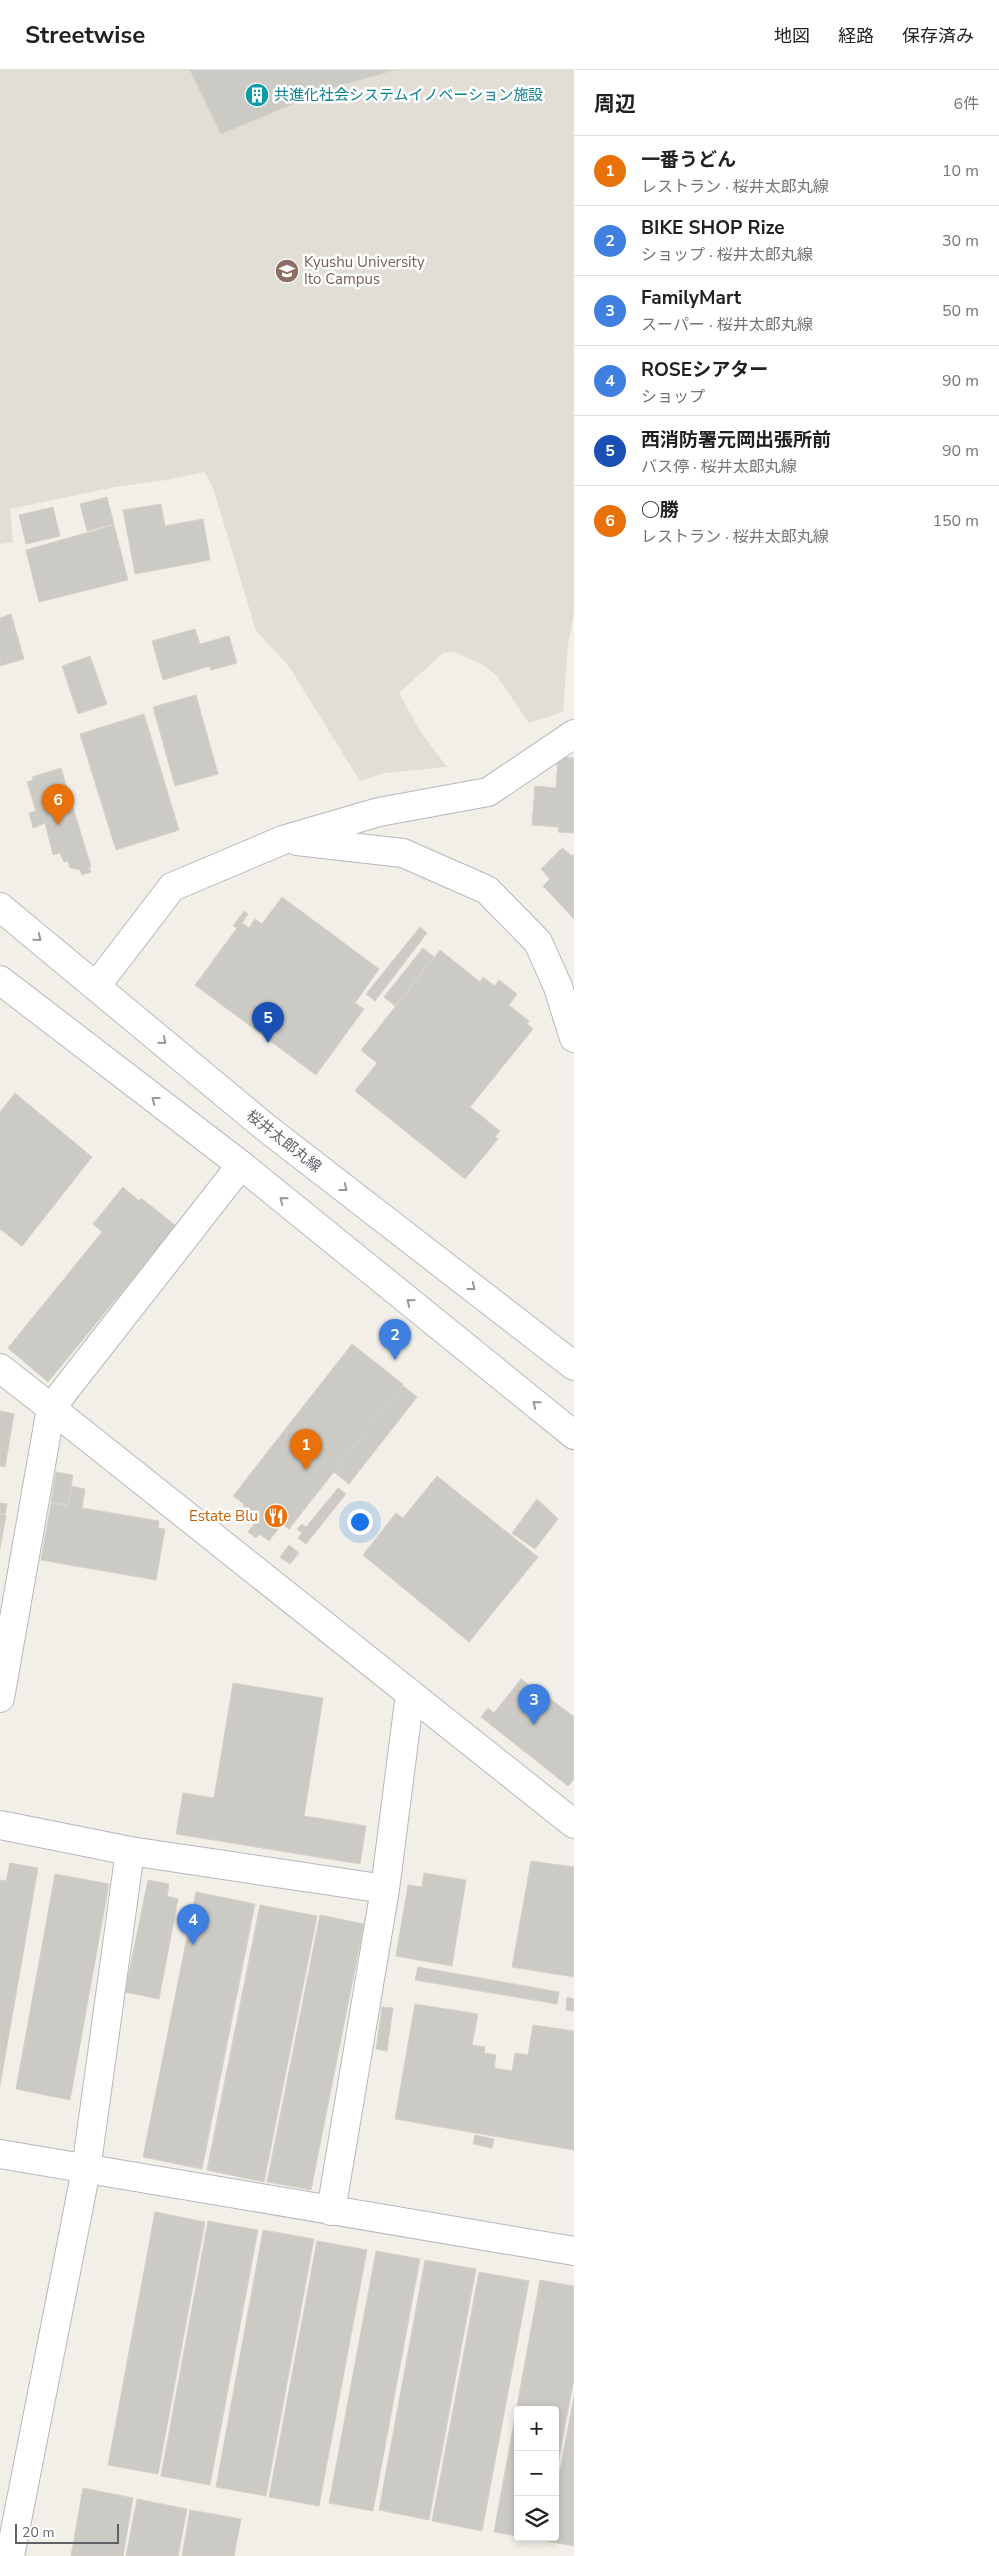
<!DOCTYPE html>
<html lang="ja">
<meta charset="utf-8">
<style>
body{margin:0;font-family:"Nunito Sans","Noto Sans JP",sans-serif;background:#f6f6f6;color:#202124}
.controls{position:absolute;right:15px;bottom:15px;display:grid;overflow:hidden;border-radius:5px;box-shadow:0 2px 8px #0003}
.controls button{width:45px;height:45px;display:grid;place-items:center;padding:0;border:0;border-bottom:1px solid #e0e0e0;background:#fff;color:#202124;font:25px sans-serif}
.scale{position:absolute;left:15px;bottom:12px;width:104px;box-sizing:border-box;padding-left:5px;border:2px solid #5f6368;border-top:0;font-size:14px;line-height:18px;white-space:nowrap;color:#5f6368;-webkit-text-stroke:4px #fff;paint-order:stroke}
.you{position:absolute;left:359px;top:1451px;width:18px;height:18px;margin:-12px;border:4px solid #fff;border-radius:50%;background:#1a73e8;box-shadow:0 0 0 8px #1a73e833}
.badge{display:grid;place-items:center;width:32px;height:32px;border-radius:50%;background:#ea4335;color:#fff;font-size:16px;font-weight:700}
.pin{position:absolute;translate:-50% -41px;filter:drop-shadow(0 1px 2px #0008)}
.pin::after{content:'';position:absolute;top:26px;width:18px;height:15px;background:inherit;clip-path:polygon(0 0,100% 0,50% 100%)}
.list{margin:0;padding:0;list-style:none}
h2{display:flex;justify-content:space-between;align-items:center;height:65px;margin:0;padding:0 20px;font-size:21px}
h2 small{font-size:16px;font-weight:400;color:#757577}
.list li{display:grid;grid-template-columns:32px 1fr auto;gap:15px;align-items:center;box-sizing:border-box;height:70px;padding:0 20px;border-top:1px solid #e0e0e0}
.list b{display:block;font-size:19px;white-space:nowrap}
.list p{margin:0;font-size:16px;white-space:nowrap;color:#757577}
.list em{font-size:16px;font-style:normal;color:#757577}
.icon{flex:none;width:28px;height:28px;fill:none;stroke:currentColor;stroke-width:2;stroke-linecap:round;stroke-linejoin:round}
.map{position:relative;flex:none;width:574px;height:2486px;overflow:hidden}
header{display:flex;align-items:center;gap:30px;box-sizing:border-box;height:70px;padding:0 25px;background:#fff;border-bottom:1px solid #e0e0e0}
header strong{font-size:24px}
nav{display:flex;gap:28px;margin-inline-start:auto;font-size:18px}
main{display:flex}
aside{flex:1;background:#fff}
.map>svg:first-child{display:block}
.education{fill:#e1ded6}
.building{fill:#cccac5;stroke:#d6d1c6}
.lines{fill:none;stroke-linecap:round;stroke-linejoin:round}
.street-casing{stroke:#b5b8bc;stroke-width:30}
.secondary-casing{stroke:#b6babf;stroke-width:30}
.street{stroke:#fff;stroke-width:28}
.secondary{stroke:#fff;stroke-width:28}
.oneway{stroke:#979a9d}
.labels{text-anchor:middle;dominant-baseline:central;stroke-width:5;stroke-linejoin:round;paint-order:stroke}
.culture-label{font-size:15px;fill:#0d838f;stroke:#fff;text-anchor:start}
.education-label{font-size:15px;fill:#785e54;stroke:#fff;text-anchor:start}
.street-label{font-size:15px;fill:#5f6368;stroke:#fff}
.food-label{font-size:15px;fill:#c56008;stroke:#fff;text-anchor:end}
</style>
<header>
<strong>Streetwise</strong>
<nav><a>地図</a><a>経路</a><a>保存済み</a></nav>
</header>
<main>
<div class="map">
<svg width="574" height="2486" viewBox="0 0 574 2486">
<rect width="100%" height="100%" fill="#f1efe8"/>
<path class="education" d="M0,0H574V543L568,575L563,642L529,653L497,606L483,595L455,582L443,583L399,623L420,661L447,697L384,703L360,711L288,595L256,561L214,421L205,402L166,410L115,417L10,439L13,472L0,474Z"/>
<path class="building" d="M190,0H394L331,18L221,64Z
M107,427L114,454L87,461L80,434Z
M161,434L165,456L203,449L210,490L135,504L123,440Z
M53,437L60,466L26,474L19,445Z
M114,455L128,510L39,532L26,480Z
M11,544L24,589L0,596V548Z
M195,559L200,574L229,566L237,593L211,600L210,596L163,610L152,571Z
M90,586L107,634L78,644L62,596Z
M196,625L218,704L175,716L153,637Z
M144,644L179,760L116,780L80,664Z
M558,687L574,688V763L558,762L559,757L532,755L535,716L556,718Z
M61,698L91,797L89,798L91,802L82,805L80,800L70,798L68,791L64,792L60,783L53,785L45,753L33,758L29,743L36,741L27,712L33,710L32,707Z
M562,778L572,786L574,784V849L543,816L550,809L541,799Z
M282,827L379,899L355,933L364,939L316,1005L195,915L237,858L233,856L244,841L248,844L242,853L249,858L255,849L262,854Z
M420,857L427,863L375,931L366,924Z
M423,878L434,887L395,936L384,927Z
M440,880L480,912L483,907L495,916L499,910L517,924L509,935L529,951L527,954L533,959L470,1037L500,1061L495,1067L498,1069L465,1109L355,1021L377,993L361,980Z
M15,1023L92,1087L22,1176L0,1159V1042Z
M123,1117L139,1131L141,1128L176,1156L48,1312L8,1278L102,1162L93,1154Z
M352,1274L403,1314L289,1459L282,1454L269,1471L259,1464L256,1468L248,1462L255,1453L247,1445L243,1433L233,1426Z
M402,1315L417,1327L349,1414L334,1402Z
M0,1341L14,1344L5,1397L0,1396Z
M56,1402L73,1405L68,1435L51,1432Z
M437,1406L538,1487L469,1572L363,1485L396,1443L403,1448Z
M72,1416L85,1419L82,1438L159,1451L158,1458L165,1459L156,1510L41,1490L51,1433L68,1436Z
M338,1418L346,1424L306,1474L298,1468L302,1463L297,1459L302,1454L306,1457Z
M537,1429L558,1449L535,1479L512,1463Z
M0,1433L7,1434L5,1444L0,1443Z
M0,1444L6,1445L0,1479Z
M289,1475L299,1483L290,1494L280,1487Z
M521,1609L541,1625L543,1623L574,1647V1709L568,1716L481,1647L488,1638L494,1643Z
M233,1613L323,1628L304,1746L366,1756L360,1794L176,1764L183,1723L214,1728Z
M531,1791L574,1797V1907L512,1897Z
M10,1793L38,1798L0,2016V1810L6,1811Z
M424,1803L466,1810L452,1896L396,1886L408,1815L422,1817Z
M55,1804L109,1814L70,2030L16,2019Z
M148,1810L169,1814L167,1826L178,1829L159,1929L125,1922Z
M196,1822L255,1834L202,2099L143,2087Z
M260,1835L317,1846L264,2112L207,2100Z
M320,1845L364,1854L311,2120L267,2112Z
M418,1897L559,1922L557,1934L415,1910Z
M567,1927L574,1929V1941L566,1940Z
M415,1934L478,1944L472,1975L485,1977L484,1983L496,1985L494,1998L512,2001L515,1983L528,1985L533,1955L574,1961V2080L395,2049Z
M382,1937L393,1938L387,1981L376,1979Z
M475,2065L494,2069L492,2078L473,2074Z
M155,2142L205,2152L158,2404L108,2395Z
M208,2151L258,2160L210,2415L161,2406Z
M263,2160L314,2169L266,2426L216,2417Z
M317,2171L367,2180L319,2436L269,2427Z
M376,2181L420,2189L373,2441L329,2433Z
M425,2190L476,2199L429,2450L379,2440Z
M479,2202L529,2211L482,2461L432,2451Z
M540,2210L574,2216V2309L555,2409V2340H518V2466L494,2462Z
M574,2326V2476L547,2471L548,2467H555V2427Z
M83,2418L133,2428L123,2486H71Z
M137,2429L187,2439L178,2486H126Z
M190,2440L241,2449L234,2486H182Z"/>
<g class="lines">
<g class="street-casing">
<path id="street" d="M297,771L403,783L487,820L538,872L558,917L574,968
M97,915L172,817L283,770L379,742L488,722L574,664
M0,1298L51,1338L241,1095
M0,1628L51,1338L574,1754
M0,1755L130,1781L385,1819
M0,2084L574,2181
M331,2141L385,1819L410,1624
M10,2486L86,2100L130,1781"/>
</g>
<g class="secondary-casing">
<path id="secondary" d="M0,837L265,1057L574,1296
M0,910L241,1095L574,1365"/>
</g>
<use href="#street" class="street"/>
<use href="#secondary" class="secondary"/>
</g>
<defs><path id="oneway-chevron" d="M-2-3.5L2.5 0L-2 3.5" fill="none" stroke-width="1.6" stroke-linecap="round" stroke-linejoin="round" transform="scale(1.25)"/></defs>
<g class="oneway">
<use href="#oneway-chevron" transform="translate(38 868) rotate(39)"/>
<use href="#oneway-chevron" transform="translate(163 971) rotate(40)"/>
<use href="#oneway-chevron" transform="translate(155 1030) rotate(-142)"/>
<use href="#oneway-chevron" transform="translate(344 1118) rotate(38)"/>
<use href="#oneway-chevron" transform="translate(283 1130) rotate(-141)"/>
<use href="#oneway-chevron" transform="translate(472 1217) rotate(38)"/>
<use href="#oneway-chevron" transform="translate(410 1232) rotate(-141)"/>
<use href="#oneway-chevron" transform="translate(536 1334) rotate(-141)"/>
</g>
<defs>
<g id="building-disc" transform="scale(1.25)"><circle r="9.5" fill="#0f9aa8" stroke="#fff"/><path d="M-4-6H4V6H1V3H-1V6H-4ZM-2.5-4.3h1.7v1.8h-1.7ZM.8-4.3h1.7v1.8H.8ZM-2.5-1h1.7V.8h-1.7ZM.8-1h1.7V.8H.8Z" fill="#fff"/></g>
<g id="university-disc" transform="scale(1.25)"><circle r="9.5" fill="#8d6e63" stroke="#fff"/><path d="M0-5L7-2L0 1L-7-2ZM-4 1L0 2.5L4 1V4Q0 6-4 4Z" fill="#fff"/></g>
<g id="restaurant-disc" transform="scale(1.25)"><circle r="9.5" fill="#e8710a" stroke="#fff"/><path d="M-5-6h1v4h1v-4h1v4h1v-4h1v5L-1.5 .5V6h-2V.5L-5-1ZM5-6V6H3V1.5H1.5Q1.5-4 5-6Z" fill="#fff"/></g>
</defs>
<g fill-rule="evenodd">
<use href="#building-disc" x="257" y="25"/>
<use href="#university-disc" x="287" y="201"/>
<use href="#restaurant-disc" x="276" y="1446"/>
</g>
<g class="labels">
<g class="culture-label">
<text x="274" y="25">共進化社会システムイノベーション施設</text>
</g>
<g class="education-label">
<text x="304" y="192">Kyushu University<tspan x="304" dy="17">Ito Campus</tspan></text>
</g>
<g class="street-label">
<text transform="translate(284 1071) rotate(38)">桜井太郎丸線</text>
</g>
<g class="food-label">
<text x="258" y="1446">Estate Blu</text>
</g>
</g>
</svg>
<div class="controls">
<button>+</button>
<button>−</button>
<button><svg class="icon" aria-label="layers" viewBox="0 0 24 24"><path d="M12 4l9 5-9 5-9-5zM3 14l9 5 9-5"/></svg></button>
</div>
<div class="scale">20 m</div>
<div class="you"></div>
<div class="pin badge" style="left:306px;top:1400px;background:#e8710a">1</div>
<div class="pin badge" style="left:395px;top:1290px;background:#3f7fe0">2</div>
<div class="pin badge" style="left:534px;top:1655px;background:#3f7fe0">3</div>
<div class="pin badge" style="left:193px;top:1875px;background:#3f7fe0">4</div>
<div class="pin badge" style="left:268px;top:973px;background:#1a4fb4">5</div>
<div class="pin badge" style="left:58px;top:755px;background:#e8710a">6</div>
</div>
<aside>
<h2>周辺<small>6件</small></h2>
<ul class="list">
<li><span class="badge" style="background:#e8710a">1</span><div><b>一番うどん</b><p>レストラン · 桜井太郎丸線</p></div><em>10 m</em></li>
<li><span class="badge" style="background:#3f7fe0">2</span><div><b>BIKE SHOP Rize</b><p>ショップ · 桜井太郎丸線</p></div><em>30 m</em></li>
<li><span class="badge" style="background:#3f7fe0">3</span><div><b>FamilyMart</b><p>スーパー · 桜井太郎丸線</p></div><em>50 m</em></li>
<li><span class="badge" style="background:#3f7fe0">4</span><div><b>ROSEシアター</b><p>ショップ</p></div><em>90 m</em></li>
<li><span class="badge" style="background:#1a4fb4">5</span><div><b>西消防署元岡出張所前</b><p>バス停 · 桜井太郎丸線</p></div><em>90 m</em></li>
<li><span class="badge" style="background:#e8710a">6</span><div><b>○勝</b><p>レストラン · 桜井太郎丸線</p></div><em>150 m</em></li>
</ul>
</aside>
</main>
